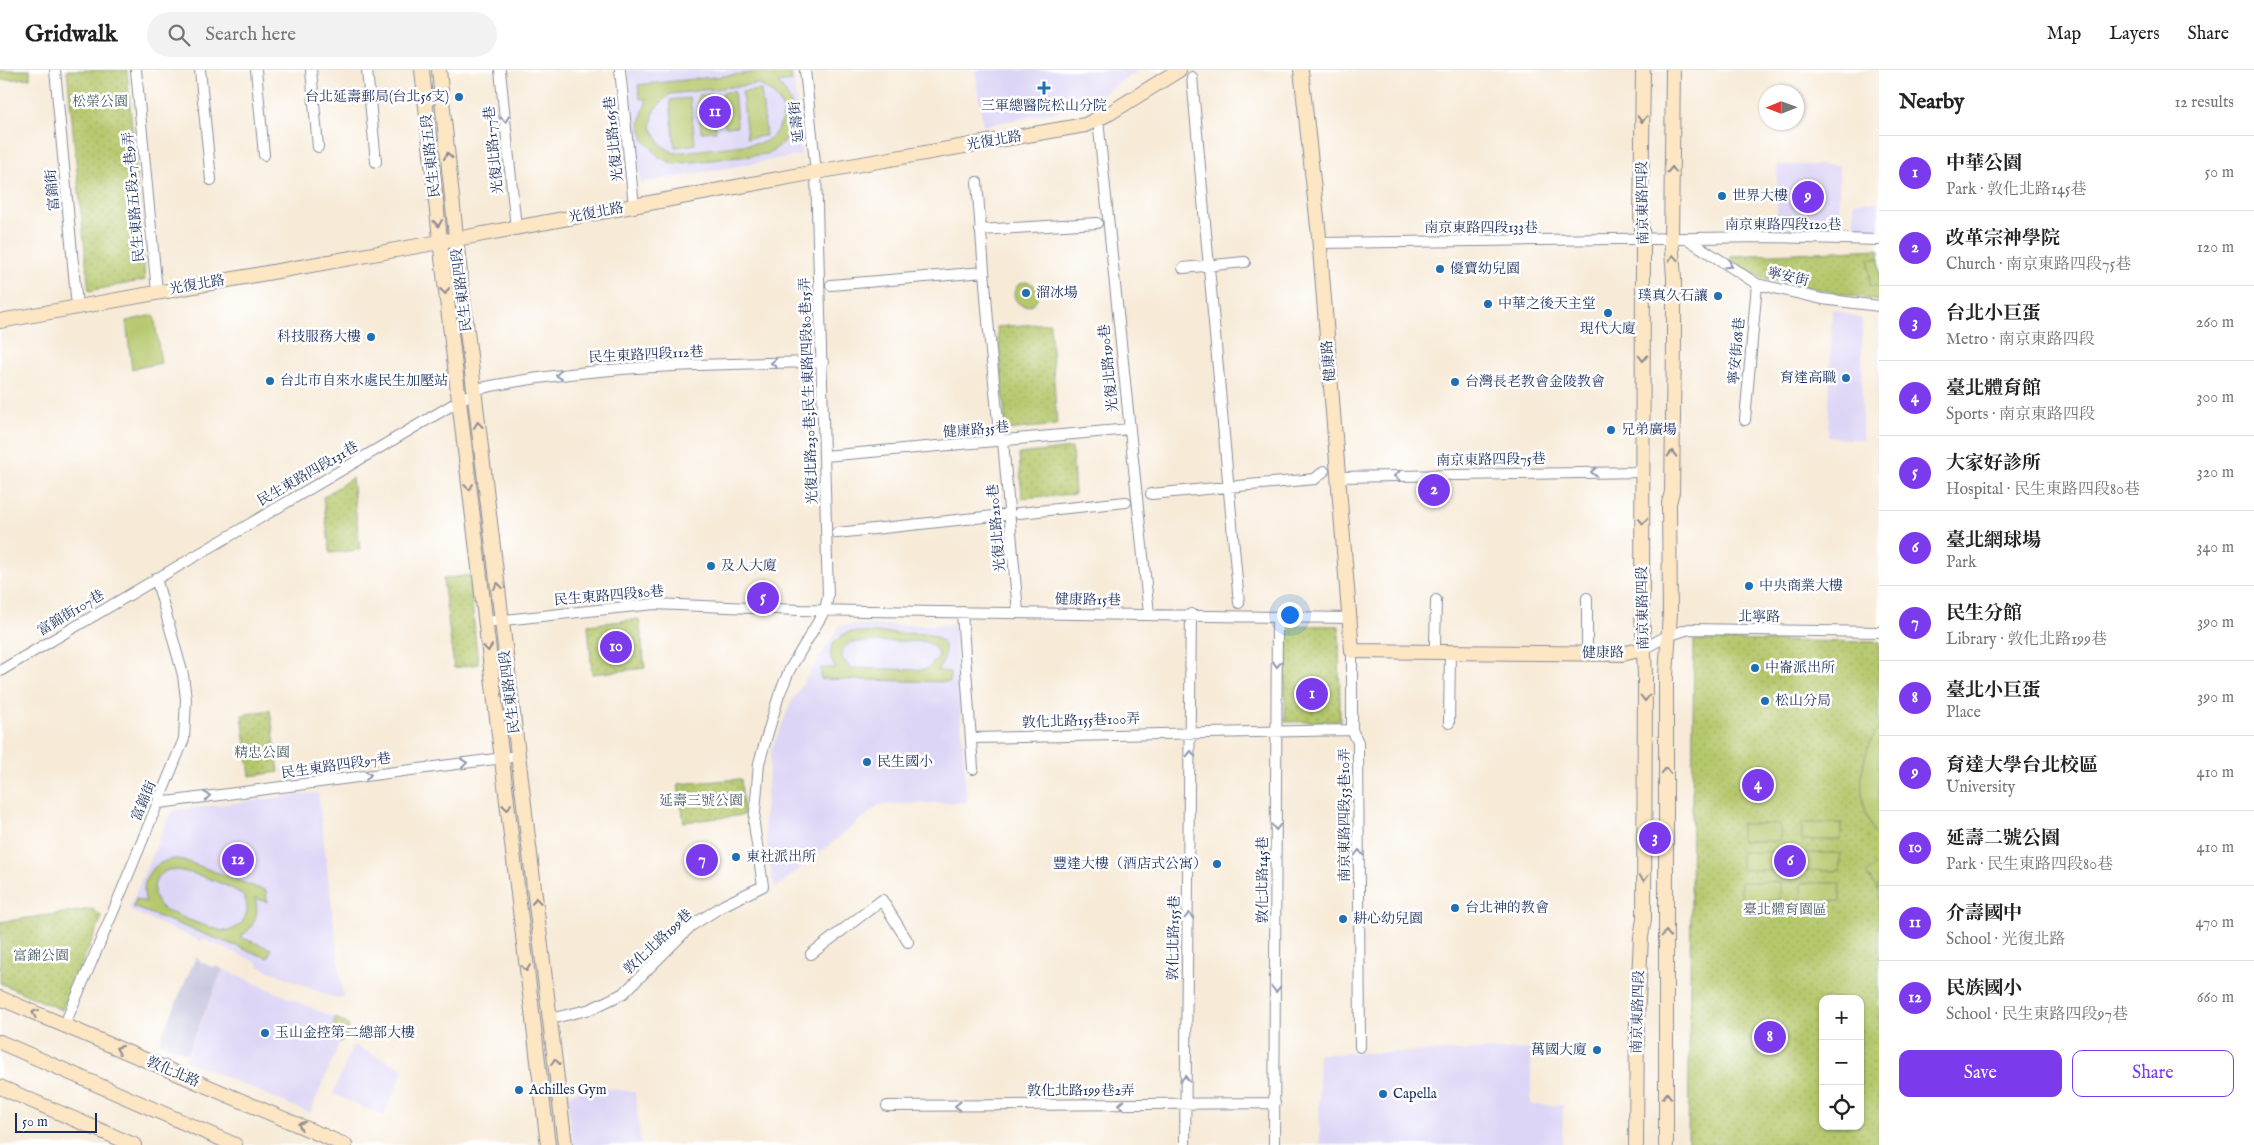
<!DOCTYPE html>
<meta charset="utf-8">
<style>
body{margin:0;font-family:"IM FELL English","Noto Serif TC",serif;background:#f2f2f2;color:#222}
.controls{position:absolute;right:15px;bottom:15px;display:grid;overflow:hidden;border-radius:10px;box-shadow:0 1px 4px #0004}
.controls button{width:45px;height:45px;display:grid;place-items:center;padding:0;border:0;border-bottom:1px solid #e0e0e0;background:#fff;color:#222;font:25px sans-serif}
.compass{position:absolute;left:1759px;top:15px;width:45px;height:45px;border-radius:50%;background:#fff;box-shadow:0 1px 4px #0004;rotate:269deg}
.scale{position:absolute;left:15px;bottom:12px;width:82px;box-sizing:border-box;padding-left:5px;border:2px solid #1b2f5e;border-top:0;font-size:14px;line-height:18px;white-space:nowrap;color:#1b2f5e;-webkit-text-stroke:4px #fff;paint-order:stroke}
.you{position:absolute;left:1289px;top:544px;width:18px;height:18px;margin:-12px;border:4px solid #fff;border-radius:50%;background:#1a73e8;box-shadow:0 0 0 8px #1a73e833}
.badge{display:grid;place-items:center;width:32px;height:32px;border-radius:50%;background:#7c3aed;color:#fff;font-size:16px;font-weight:700}
.pin{position:absolute;translate:-50% -50%;border:2px solid #fff;box-shadow:0 1px 5px #0006}
.list{margin:0;padding:0;list-style:none}
h2{display:flex;justify-content:space-between;align-items:center;height:65px;margin:0;padding:0 20px;font-size:21px}
h2 small{font-size:16px;font-weight:400;color:#767676}
.list li{display:grid;grid-template-columns:32px 1fr auto;gap:15px;align-items:center;box-sizing:border-box;height:75px;padding:0 20px;border-top:1px solid #e0e0e0}
.list b{display:block;font-size:19px;white-space:nowrap}
.list p{margin:0;font-size:16px;white-space:nowrap;color:#767676}
.list em{font-size:16px;font-style:normal;color:#767676}
.actions{display:flex;gap:10px;padding:15px 20px}
.actions a{flex:1;padding:11px 0;border:1px solid #7c3aed;border-radius:10px;text-align:center;font-size:18px;color:#7c3aed}
.actions .main{background:#7c3aed;color:#fff}
.icon{flex:none;width:28px;height:28px;fill:none;stroke:currentColor;stroke-width:2;stroke-linecap:round;stroke-linejoin:round}
.map{position:relative;flex:none;width:1879px;height:1075px;overflow:hidden}
header{display:flex;align-items:center;gap:30px;box-sizing:border-box;height:70px;padding:0 25px;background:#fff;border-bottom:1px solid #e0e0e0}
header strong{font-size:24px}
nav{display:flex;gap:28px;margin-inline-start:auto;font-size:18px}
.search{width:350px;height:45px;background:#f2f2f2;display:flex;align-items:center;gap:12px;box-sizing:border-box;padding:0 18px;border-radius:28px;color:#767676;font-size:19px}
main{display:flex}
aside{flex:1;background:#fff}
.map>svg:first-child{display:block}
.built{fill:#ddd5f6}
.industrial{fill:#c2c1dc}
.grass{fill:url(#grass-dots);stroke:#687c65;fill-rule:evenodd}
.pitch{fill:#b5c86c;stroke:#687c65;fill-rule:evenodd}
.lines{fill:none;stroke-linecap:round;stroke-linejoin:round}
.street-casing{stroke:#898d9b;stroke-width:12}
.secondary-casing{stroke:#898d9b;stroke-width:16}
.street{stroke:#fff;stroke-width:10}
.secondary{stroke:#fce6c4;stroke-width:14}
.oneway{stroke:#8d97ae}
.oneway2{stroke:#8c8a91}
.poi-dot{fill:#1f6fb2;stroke:#fff;stroke-width:2}
.labels{text-anchor:middle;dominant-baseline:central;stroke-width:5;stroke-linejoin:round;paint-order:stroke}
.poi-label{font-size:14px;fill:#1b2f5e;stroke:#fff;text-anchor:start}
.park-label{font-size:14px;fill:#495d62;stroke:#fff}
.street-label{font-size:14px;fill:#1b2f5e;stroke:#fff}
</style>
<header>
<strong>Gridwalk</strong>
<div class="search"><svg class="icon" aria-label="search" viewBox="0 0 24 24"><circle cx="10" cy="10" r="6"/><path d="M15 15l6 6"/></svg>Search here</div>
<nav><a>Map</a><a>Layers</a><a>Share</a></nav>
</header>
<main>
<div class="map">
<svg width="1879" height="1075" viewBox="0 0 1879 1075">
<defs>
<pattern id="grass-dots" width="8" height="8" patternUnits="userSpaceOnUse" patternTransform="scale(1.25)"><rect width="8" height="8" fill="#b5c86c"/><path d="M2 2h.1M6 6h.1" fill="none" stroke="#9bac60" stroke-width="1.8" stroke-linecap="round"/></pattern>
</defs>
<rect width="100%" height="100%" fill="#fff"/>
<filter id="ink" filterUnits="userSpaceOnUse"><feTurbulence type="fractalNoise" baseFrequency=".02" numOctaves="2"/><feDisplacementMap in="SourceGraphic" scale="10" xChannelSelector="R" yChannelSelector="G"/><feConvolveMatrix kernelMatrix="1 2 1 2 8 2 1 2 1" color-interpolation-filters="sRGB"/></filter>
<filter id="wash" filterUnits="userSpaceOnUse"><feTurbulence type="fractalNoise" baseFrequency=".0096" numOctaves="4" result="noise"/><feDisplacementMap in="SourceGraphic" scale="20" xChannelSelector="R" yChannelSelector="G"/><feGaussianBlur stdDeviation="1.12" result="paint"/><feColorMatrix in="noise" values="0 0 0 0 0 0 0 0 0 0 0 0 0 0 0 0 0 1.4 0 .05"/><feComposite in="paint" operator="in"/></filter>
<g filter="url(#wash)">
<rect width="100%" height="100%" fill="#f7ebd8"/>
<path class="built" d="M628,0H793L801,85L641,113Z
M975,0H1139L1083,36L983,56Z
M1777,95H1839V160L1777,159Z
M1854,132H1879V162H1854Z
M1832,239L1862,249V370L1828,367Z
M1878,248L1879,249V402H1877Z
M840,555H954L967,732L879,735L776,818L772,809L764,752L771,681L791,633Z
M318,723L343,927L334,928L258,896L259,893L233,882L203,869L201,871L132,842L130,836L170,744L175,740Z
M223,899L348,954L349,961L346,967L340,972L310,1043L185,990Z
M353,975L404,999L384,1046L333,1024Z
M1531,979V1035H1563L1562,1075H1320L1318,984Z
M605,1018L635,1022L641,1075H573L567,1025L582,1021Z"/>
<path class="industrial" d="M196,887L201,892L212,897L216,896L223,899L187,984L159,972Z"/>
<path class="grass" d="M67,0H127L145,210L89,221Z
M1879,179V231L1761,208L1730,190L1732,186Z
M1050,253L1057,355L1006,360L997,257Z
M1072,378L1075,424L1022,428L1019,384Z
M352,408L360,480L330,483L323,427Z
M469,505L478,594L454,598L443,509Z
M639,549L645,598L592,604L588,555Z
M1284,555L1339,556L1340,651L1285,652Z
M1694,570L1879,572V1075H1688ZM1823,929H1860V1056H1823Z
M270,640L279,702L250,706L242,645Z
M741,709L744,745L684,752L678,714Z
M92,839L102,847L62,940L0,913V852Z
M335,948L345,952L349,957L346,967L340,972L341,966L332,963Z"/>
<path class="pitch" d="M0,0H30V8L0,10Z
M781,0H790L792,11L778,13C801,38 798,68 767,84L674,94L659,87L644,70L640,56L641,48L647,29H640L638,15ZM756,14C770,18 778,28 784,41C781,56 776,67 762,73L674,83L661,75L651,57L654,40L670,24Z
M761,20L766,66L747,68L742,22Z
M734,21L737,56L725,57L722,23Z
M712,24L716,61L701,62L698,25Z
M690,28L695,74L675,77L670,30Z
M1869,189H1879V216H1870Z
M1014 224a12 12 0 1 1 24 0a12 12 0 1 1-24 0Z
M154,245L161,293L132,299L126,251Z
M849,562L928,564C950,570 948,586 937,601L950,602V612L821,609V598H836C824,582 833,569 849,562ZM921,571C930,573 936,576 939,586L929,598L921,600L850,598L842,588L843,578L851,572Z
M1879,657V771C1856,734 1855,694 1879,657Z
M1802,753H1841V770H1802Z
M1741,754H1780V771H1741Z
M1741,782H1780L1781,800H1741Z
M1801,783H1840V801L1801,800Z
M175,789L183,790L266,821L267,832L255,828C260,844 254,858 240,867L271,879L268,888L133,837L136,829L146,832C139,810 152,791 175,789ZM168,800C181,797 235,816 243,826C255,843 238,865 219,860C206,856 172,845 162,838C156,833 153,824 154,817C155,809 161,803 168,800Z
M1879,792V820L1866,804Z
M1741,812H1780V830L1741,831Z
M1801,813H1840V831H1801Z"/>
</g>
<g filter="url(#ink)">
<g class="lines">
<g class="street-casing">
<path id="street" d="M55,0L77,237
M136,0L157,222
M200,0L211,110
M256,0L264,85
M311,0L318,77
M367,0L376,92
M500,0L516,158
M620,0L634,136
M1192,7L1239,533
M1098,50L1149,544
M977,112L988,251L999,362
M980,160L1097,153
M1689,170L1757,214L1822,229L1879,236
M1319,173L1770,167L1879,170
M1183,198L1245,192
M831,215L984,202
M1745,350L1757,214
M1003,371L1018,542
M825,386L1130,359
M1339,407L1643,402
M1151,424L1315,409L1324,401
M1019,443L1126,432
M837,463L1003,445
M962,542L973,699
M485,552L654,534L800,540L1350,548
M1435,575L1436,530
M1587,576V528
M1643,579L1667,566L1689,559L1879,562
M1352,581V660L1358,672L1360,977
M0,601L481,318C594,295 708,294 823,292
M1449,653L1450,582
M972,668L1352,660
M159,733L518,686
M811,884L882,830L908,872
M550,949L591,939L624,923L691,856L724,835L763,816L754,754L759,693L779,625L790,599L825,540L828,526L816,102L805,0
M64,956L113,842L184,669L186,629L183,605L156,508
M887,1036L1275,1033
M1185,1075L1191,544
M1274,1075L1277,546"/>
</g>
<g class="secondary-casing">
<path id="secondary" d="M422,0L442,188L548,1075
M439,0L458,186L565,1075
M1301,0L1319,166L1352,581L1622,584L1643,579
M0,251L440,172L816,102L1085,55L1110,43L1179,0
M0,928L345,1075
M0,972L235,1075
M0,1017L134,1075
M1636,1075L1637,952L1641,867L1644,849L1645,606L1642,543L1643,170L1641,149L1643,0
M1666,1075V606L1670,543L1669,433L1672,422L1674,273V208L1671,169L1673,0"/>
</g>
<use href="#street" class="street"/>
<use href="#secondary" class="secondary"/>
</g>
<defs><path id="oneway-chevron" d="M-2-3.5L2.5 0L-2 3.5" fill="none" stroke-width="1.6" stroke-linecap="round" stroke-linejoin="round" transform="scale(1.25)"/></defs>
<g class="oneway">
<use href="#oneway-chevron" transform="translate(505 49) rotate(84)"/>
<use href="#oneway-chevron" transform="translate(1729 195) rotate(34)"/>
<use href="#oneway-chevron" transform="translate(774 293) rotate(179)"/>
<use href="#oneway-chevron" transform="translate(559 305) rotate(173)"/>
<use href="#oneway-chevron" transform="translate(1594 402) rotate(179)"/>
<use href="#oneway-chevron" transform="translate(1397 406) rotate(179)"/>
<use href="#oneway-chevron" transform="translate(1277 594) rotate(90)"/>
<use href="#oneway-chevron" transform="translate(1191 684) rotate(-89)"/>
<use href="#oneway-chevron" transform="translate(464 693) rotate(-7)"/>
<use href="#oneway-chevron" transform="translate(368 705) rotate(-8)"/>
<use href="#oneway-chevron" transform="translate(207 726) rotate(-7)"/>
<use href="#oneway-chevron" transform="translate(1276 757) rotate(90)"/>
<use href="#oneway-chevron" transform="translate(1359 783) rotate(-90)"/>
<use href="#oneway-chevron" transform="translate(1189 846) rotate(-88)"/>
<use href="#oneway-chevron" transform="translate(1276 919) rotate(90)"/>
<use href="#oneway-chevron" transform="translate(1185 1009) rotate(-89)"/>
<use href="#oneway-chevron" transform="translate(1121 1035) rotate(180)"/>
<use href="#oneway-chevron" transform="translate(958 1036) rotate(180)"/>
</g>
<g class="oneway2">
<use href="#oneway-chevron" transform="translate(1642 49) rotate(91)"/>
<use href="#oneway-chevron" transform="translate(448 86) rotate(-96)"/>
<use href="#oneway-chevron" transform="translate(1672 100) rotate(-89)"/>
<use href="#oneway-chevron" transform="translate(438 153) rotate(84)"/>
<use href="#oneway-chevron" transform="translate(1673 188) rotate(-95)"/>
<use href="#oneway-chevron" transform="translate(445 221) rotate(83)"/>
<use href="#oneway-chevron" transform="translate(1643 288) rotate(90)"/>
<use href="#oneway-chevron" transform="translate(478 355) rotate(-97)"/>
<use href="#oneway-chevron" transform="translate(1672 384) rotate(-89)"/>
<use href="#oneway-chevron" transform="translate(469 417) rotate(83)"/>
<use href="#oneway-chevron" transform="translate(1643 451) rotate(90)"/>
<use href="#oneway-chevron" transform="translate(498 516) rotate(-97)"/>
<use href="#oneway-chevron" transform="translate(488 578) rotate(83)"/>
<use href="#oneway-chevron" transform="translate(1645 628) rotate(90)"/>
<use href="#oneway-chevron" transform="translate(1666 701) rotate(-90)"/>
<use href="#oneway-chevron" transform="translate(507 737) rotate(83)"/>
<use href="#oneway-chevron" transform="translate(1644 808) rotate(90)"/>
<use href="#oneway-chevron" transform="translate(536 831) rotate(-97)"/>
<use href="#oneway-chevron" transform="translate(1666 864) rotate(-90)"/>
<use href="#oneway-chevron" transform="translate(526 898) rotate(83)"/>
<use href="#oneway-chevron" transform="translate(35 943) rotate(-156)"/>
<use href="#oneway-chevron" transform="translate(119 979) rotate(-157)"/>
<use href="#oneway-chevron" transform="translate(555 992) rotate(-97)"/>
<use href="#oneway-chevron" transform="translate(1667 1026) rotate(-90)"/>
<use href="#oneway-chevron" transform="translate(301 1055) rotate(-157)"/>
</g>
</g>
<g class="poi-dot">
<path d="M1041.5 10.5h5v5h5v5h-5v5h-5v-5h-5v-5h5z"/>
<circle cx="459" cy="27" r="5"/>
<circle cx="1722" cy="126" r="5"/>
<circle cx="1440" cy="199" r="5"/>
<circle cx="1026" cy="223" r="5"/>
<circle cx="1718" cy="226" r="5"/>
<circle cx="1488" cy="234" r="5"/>
<circle cx="1608" cy="243" r="5"/>
<circle cx="371" cy="267" r="5"/>
<circle cx="1846" cy="308" r="5"/>
<circle cx="270" cy="311" r="5"/>
<circle cx="1455" cy="312" r="5"/>
<circle cx="1611" cy="360" r="5"/>
<circle cx="711" cy="496" r="5"/>
<circle cx="1749" cy="516" r="5"/>
<circle cx="1755" cy="598" r="5"/>
<circle cx="1765" cy="631" r="5"/>
<circle cx="867" cy="692" r="5"/>
<circle cx="736" cy="787" r="5"/>
<circle cx="1217" cy="794" r="5"/>
<circle cx="1455" cy="838" r="5"/>
<circle cx="1343" cy="849" r="5"/>
<circle cx="265" cy="963" r="5"/>
<circle cx="1597" cy="980" r="5"/>
<circle cx="519" cy="1020" r="5"/>
<circle cx="1383" cy="1024" r="5"/>
</g>
<g class="labels">
<g class="poi-label">
<text x="449" y="27" text-anchor="end">台北延壽郵局(台北56支)</text>
<text x="1044" y="36" text-anchor="middle">三軍總醫院松山分院</text>
<text x="1732" y="126">世界大樓</text>
<text x="1450" y="199">優寶幼兒園</text>
<text x="1036" y="223">溜冰場</text>
<text x="1708" y="226" text-anchor="end">璞真久石讓</text>
<text x="1498" y="234">中華之後天主堂</text>
<text x="1608" y="259" text-anchor="middle">現代大廈</text>
<text x="361" y="267" text-anchor="end">科技服務大樓</text>
<text x="1836" y="308" text-anchor="end">育達高職</text>
<text x="280" y="311">台北市自來水處民生加壓站</text>
<text x="1465" y="312">台灣長老教會金陵教會</text>
<text x="1621" y="360">兄弟廣場</text>
<text x="721" y="496">及人大廈</text>
<text x="1759" y="516">中央商業大樓</text>
<text x="1765" y="598">中崙派出所</text>
<text x="1775" y="631">松山分局</text>
<text x="877" y="692">民生國小</text>
<text x="746" y="787">東社派出所</text>
<text x="1207" y="794" text-anchor="end">豐達大樓（酒店式公寓）</text>
<text x="1465" y="838">台北神的教會</text>
<text x="1353" y="849">耕心幼兒園</text>
<text x="275" y="963">玉山金控第二總部大樓</text>
<text x="1587" y="980" text-anchor="end">萬國大廈</text>
<text x="529" y="1020">Achilles Gym</text>
<text x="1393" y="1024">Capella</text>
</g>
<g class="park-label">
<text x="100" y="32">松榮公園</text>
<text x="262" y="683">精忠公園</text>
<text x="701" y="731">延壽三號公園</text>
<text x="1785" y="840">臺北體育園區</text>
<text x="41" y="886">富錦公園</text>
</g>
<g class="street-label">
<text transform="translate(797 52) rotate(-96)">延壽街</text>
<text transform="translate(614 69) rotate(-96)">光復北路165巷</text>
<text transform="translate(994 71) rotate(-10)">光復北路</text>
<text transform="translate(494 80) rotate(-96)">光復北路177巷</text>
<text transform="translate(431 86) rotate(-96)">民生東路五段</text>
<text transform="translate(53 120) rotate(-95)">富錦街</text>
<text transform="translate(134 127) rotate(-95)">民生東路五段27巷9弄</text>
<text transform="translate(1643 133) rotate(-91)">南京東路四段</text>
<text transform="translate(596 143) rotate(-11)">光復北路</text>
<text x="1783" y="155">南京東路四段120巷</text>
<text x="1481" y="158">南京東路四段133巷</text>
<text transform="translate(1788 207) rotate(13)">寧安街</text>
<text transform="translate(197 215) rotate(-10)">光復北路</text>
<text transform="translate(462 220) rotate(-97)">民生東路四段</text>
<text transform="translate(1737 281) rotate(-85)">寧安街68巷</text>
<text transform="translate(646 285) rotate(-3)">民生東路四段112巷</text>
<text transform="translate(1329 291) rotate(-95)">健康路</text>
<text transform="translate(1109 298) rotate(-96)">光復北路190巷</text>
<text transform="translate(809 321) rotate(-92)">光復北路230巷;民生東路四段80巷15弄</text>
<text transform="translate(976 360) rotate(-5)">健康路35巷</text>
<text transform="translate(1491 390) rotate(-1)">南京東路四段75巷</text>
<text transform="translate(308 404) rotate(-30)">民生東路四段131巷</text>
<text transform="translate(997 458) rotate(-95)">光復北路210巷</text>
<text transform="translate(609 526) rotate(-5)">民生東路四段80巷</text>
<text transform="translate(1088 530) rotate(1)">健康路15巷</text>
<text transform="translate(1643 538) rotate(-91)">南京東路四段</text>
<text transform="translate(71 543) rotate(-31)">富錦街107巷</text>
<text transform="translate(1759 547) rotate(1)">北寧路</text>
<text transform="translate(1603 583) rotate(-1)">健康路</text>
<text transform="translate(510 622) rotate(-97)">民生東路四段</text>
<text transform="translate(1081 651) rotate(-2)">敦化北路155巷100弄</text>
<text transform="translate(336 696) rotate(-8)">民生東路四段97巷</text>
<text transform="translate(144 731) rotate(-67)">富錦街</text>
<text transform="translate(1345 745) rotate(-90)">南京東路四段53巷10弄</text>
<text transform="translate(1263 810) rotate(-90)">敦化北路145巷</text>
<text transform="translate(1174 868) rotate(-89)">敦化北路155巷</text>
<text transform="translate(658 872) rotate(-43)">敦化北路199巷</text>
<text transform="translate(1638 942) rotate(-88)">南京東路四段</text>
<text transform="translate(173 1002) rotate(23)">敦化北路</text>
<text x="1081" y="1021">敦化北路199巷2弄</text>
</g>
</g>
</svg>
<div class="controls">
<button>+</button>
<button>−</button>
<button><svg class="icon" aria-label="locate" viewBox="0 0 24 24"><circle cx="12" cy="12" r="6"/><path d="M12 2v4M12 18v4M2 12h4M18 12h4"/></svg></button>
</div>
<svg class="compass" viewBox="-18 -18 36 36"><path d="M0-13l5 13h-10z" fill="#e53935"/><path d="M0 13l5-13h-10z" fill="#767676"/></svg>
<div class="scale">50 m</div>
<div class="you"></div>
<div class="pin badge" style="left:1312px;top:624px">1</div>
<div class="pin badge" style="left:1434px;top:420px">2</div>
<div class="pin badge" style="left:1655px;top:768px">3</div>
<div class="pin badge" style="left:1758px;top:715px">4</div>
<div class="pin badge" style="left:763px;top:528px">5</div>
<div class="pin badge" style="left:1790px;top:791px">6</div>
<div class="pin badge" style="left:702px;top:790px">7</div>
<div class="pin badge" style="left:1770px;top:967px">8</div>
<div class="pin badge" style="left:1808px;top:127px">9</div>
<div class="pin badge" style="left:616px;top:577px">10</div>
<div class="pin badge" style="left:715px;top:42px">11</div>
<div class="pin badge" style="left:238px;top:790px">12</div>
</div>
<aside>
<h2>Nearby<small>12 results</small></h2>
<ul class="list">
<li><span class="badge">1</span><div><b>中華公園</b><p>Park · 敦化北路145巷</p></div><em>50 m</em></li>
<li><span class="badge">2</span><div><b>改革宗神學院</b><p>Church · 南京東路四段75巷</p></div><em>120 m</em></li>
<li><span class="badge">3</span><div><b>台北小巨蛋</b><p>Metro · 南京東路四段</p></div><em>260 m</em></li>
<li><span class="badge">4</span><div><b>臺北體育館</b><p>Sports · 南京東路四段</p></div><em>300 m</em></li>
<li><span class="badge">5</span><div><b>大家好診所</b><p>Hospital · 民生東路四段80巷</p></div><em>320 m</em></li>
<li><span class="badge">6</span><div><b>臺北網球場</b><p>Park</p></div><em>340 m</em></li>
<li><span class="badge">7</span><div><b>民生分館</b><p>Library · 敦化北路199巷</p></div><em>390 m</em></li>
<li><span class="badge">8</span><div><b>臺北小巨蛋</b><p>Place</p></div><em>390 m</em></li>
<li><span class="badge">9</span><div><b>育達大學台北校區</b><p>University</p></div><em>410 m</em></li>
<li><span class="badge">10</span><div><b>延壽二號公園</b><p>Park · 民生東路四段80巷</p></div><em>410 m</em></li>
<li><span class="badge">11</span><div><b>介壽國中</b><p>School · 光復北路</p></div><em>470 m</em></li>
<li><span class="badge">12</span><div><b>民族國小</b><p>School · 民生東路四段97巷</p></div><em>660 m</em></li>
</ul>
<div class="actions"><a class="main">Save</a><a>Share</a></div>
</aside>
</main>
